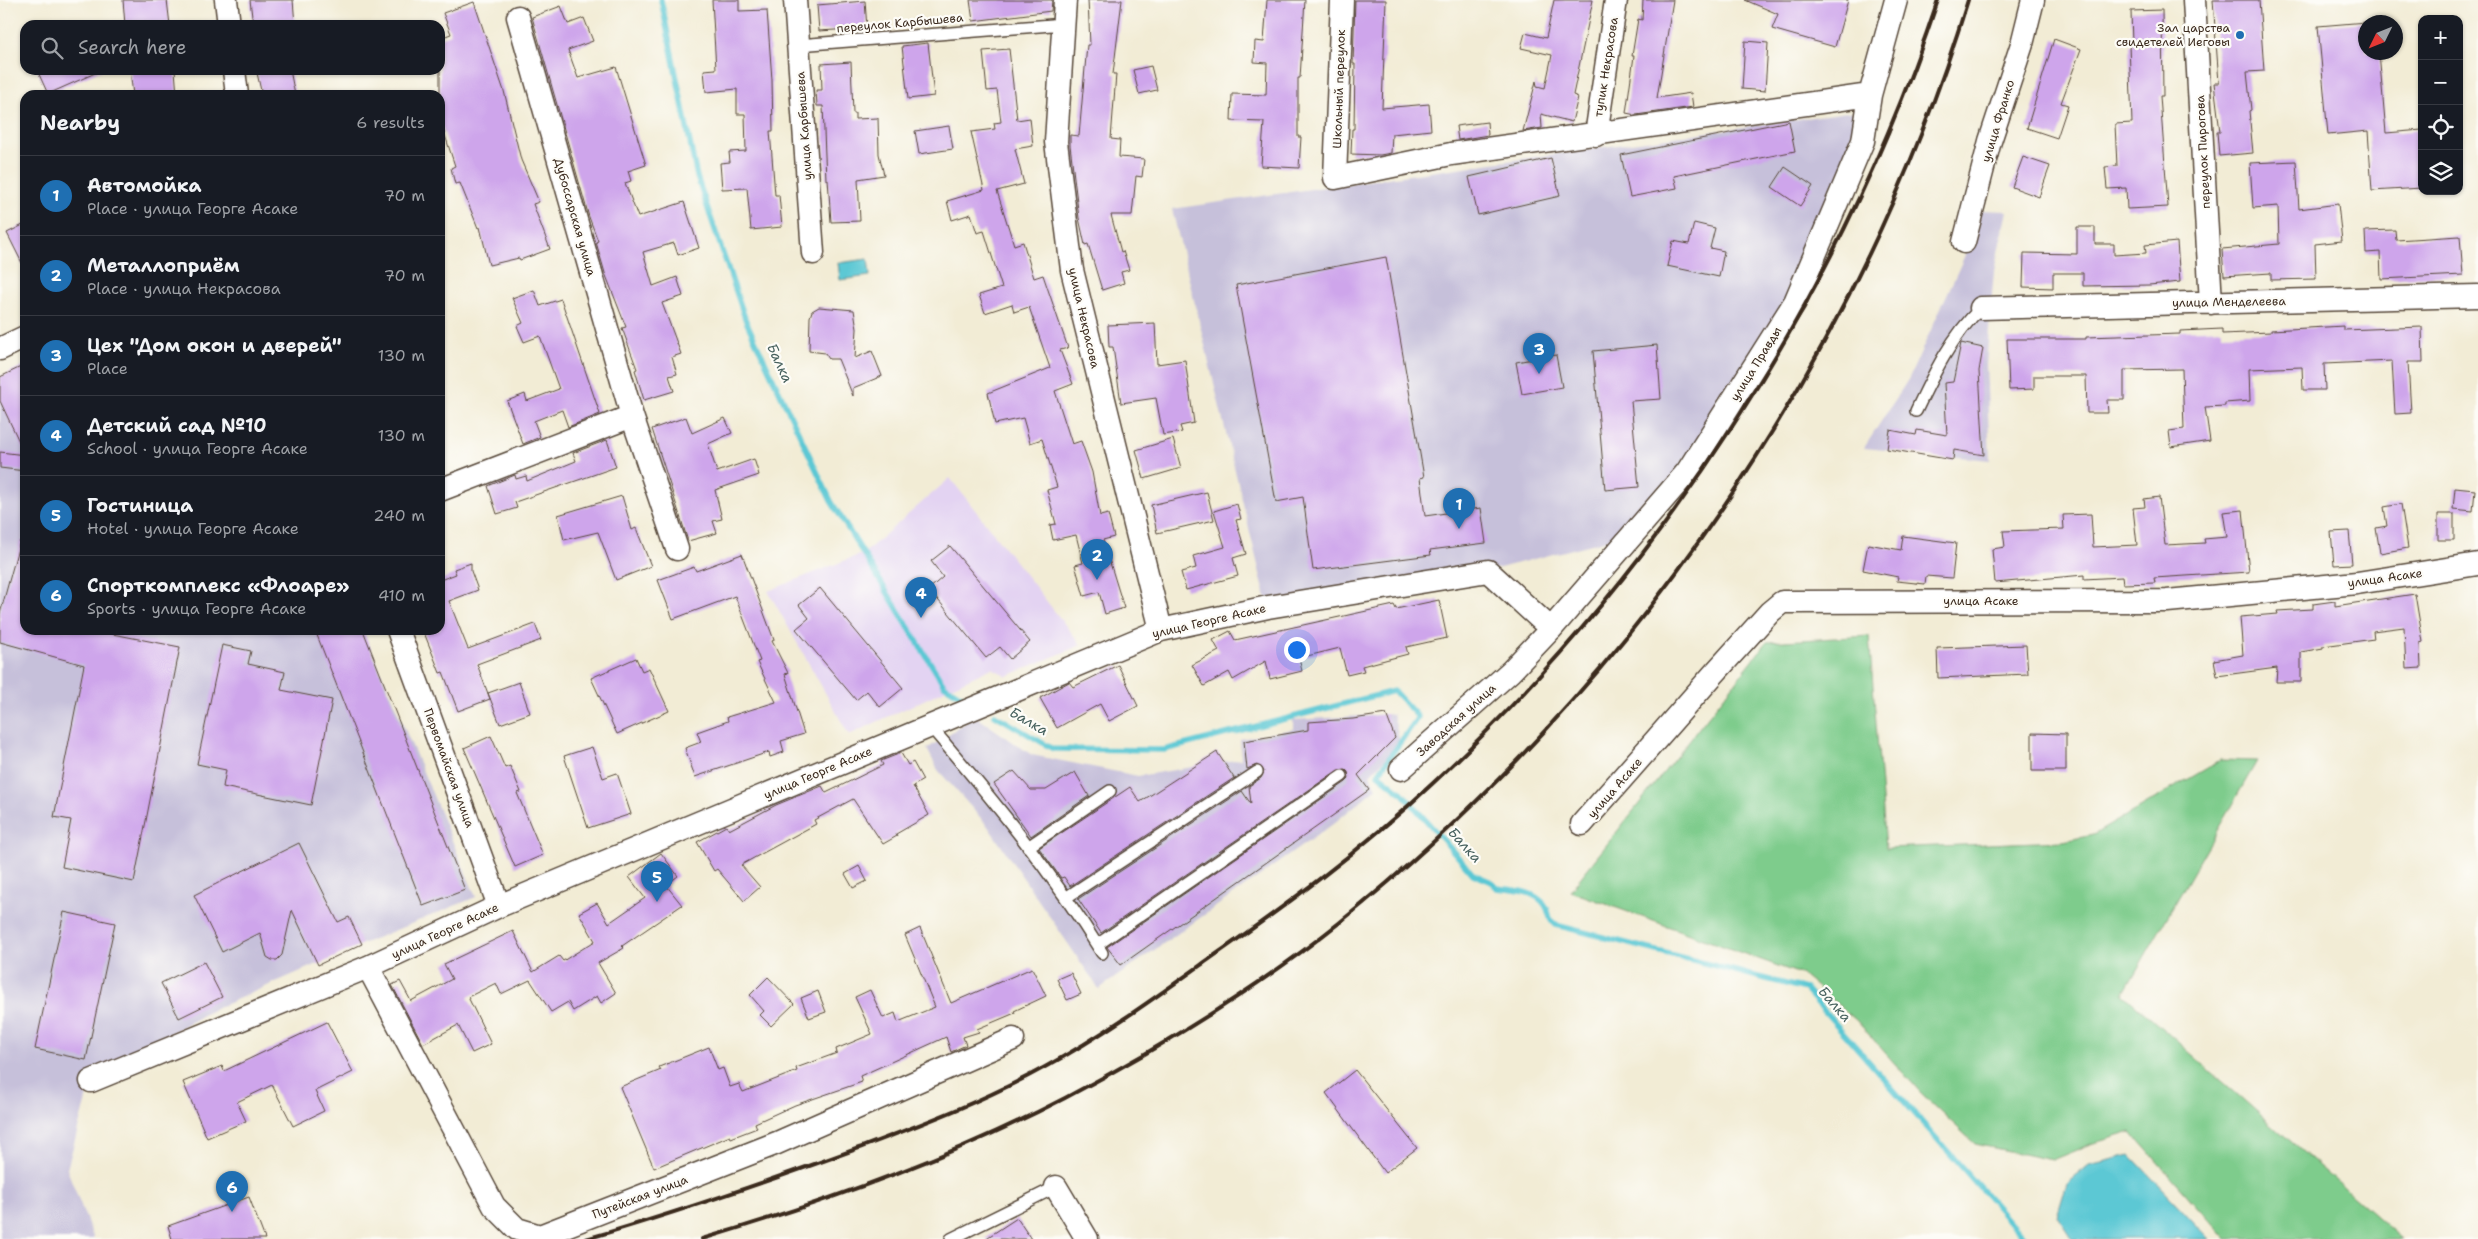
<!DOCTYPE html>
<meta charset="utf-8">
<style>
body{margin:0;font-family:"Shantell Sans",sans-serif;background:#20242c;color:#f1f3f6}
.controls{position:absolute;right:15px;top:15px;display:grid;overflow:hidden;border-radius:10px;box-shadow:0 1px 4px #0004}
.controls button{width:45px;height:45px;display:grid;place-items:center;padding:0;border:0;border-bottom:1px solid #363941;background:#171b24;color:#f1f3f6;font:25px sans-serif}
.compass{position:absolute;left:2358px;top:15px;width:45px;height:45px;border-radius:50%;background:#171b24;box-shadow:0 1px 4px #0004;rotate:227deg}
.you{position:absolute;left:1296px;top:649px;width:18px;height:18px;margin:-12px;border:4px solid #fff;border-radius:50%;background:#1a73e8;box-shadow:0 0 0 8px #1a73e833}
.badge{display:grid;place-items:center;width:32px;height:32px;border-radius:50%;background:#1f6fb2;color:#fff;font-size:16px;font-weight:700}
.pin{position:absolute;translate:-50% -41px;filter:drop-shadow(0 1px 2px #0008)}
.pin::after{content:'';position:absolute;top:26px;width:18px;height:15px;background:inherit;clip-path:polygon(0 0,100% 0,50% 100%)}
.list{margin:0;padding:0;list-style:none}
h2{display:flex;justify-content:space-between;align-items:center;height:65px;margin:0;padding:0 20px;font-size:21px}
h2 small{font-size:16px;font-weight:400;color:#9ea1a6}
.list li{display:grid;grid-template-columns:32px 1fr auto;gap:15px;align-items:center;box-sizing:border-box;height:80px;padding:0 20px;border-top:1px solid #363941}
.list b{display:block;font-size:19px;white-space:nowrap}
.list p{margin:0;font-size:16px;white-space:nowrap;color:#9ea1a6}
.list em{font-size:16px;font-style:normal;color:#9ea1a6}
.icon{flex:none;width:28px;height:28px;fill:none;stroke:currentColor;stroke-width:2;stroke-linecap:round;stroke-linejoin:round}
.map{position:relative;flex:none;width:2478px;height:1239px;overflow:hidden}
.search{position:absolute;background:#171b24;box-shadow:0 1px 4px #0004;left:20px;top:20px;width:425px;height:55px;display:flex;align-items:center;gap:12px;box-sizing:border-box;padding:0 18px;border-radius:15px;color:#9ea1a6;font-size:19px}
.panel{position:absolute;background:#171b24;box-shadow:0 1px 4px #0004;left:20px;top:90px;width:425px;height:545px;border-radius:15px}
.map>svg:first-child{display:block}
.built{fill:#e3d3f2}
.industrial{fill:#c6c0da}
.green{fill:#7ecc8c;stroke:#5c7b55}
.water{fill:#5cc8d4;stroke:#4c7979}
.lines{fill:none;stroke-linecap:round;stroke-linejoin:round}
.stream{stroke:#5cc8d4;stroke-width:5.5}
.building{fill:#cea5eb}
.lane-casing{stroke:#564739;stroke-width:14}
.street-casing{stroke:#564739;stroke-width:25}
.lane{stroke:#fff;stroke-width:11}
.street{stroke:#fff;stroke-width:22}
.rail{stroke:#3b2a1e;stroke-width:4}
.poi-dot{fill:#1f6fb2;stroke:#fdfcf7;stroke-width:2}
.labels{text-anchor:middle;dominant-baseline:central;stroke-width:4.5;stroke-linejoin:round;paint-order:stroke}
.street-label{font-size:12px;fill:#3b2a1e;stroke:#fdfcf7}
.poi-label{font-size:12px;fill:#3b2a1e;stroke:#fdfcf7;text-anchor:end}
.water-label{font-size:14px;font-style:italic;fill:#47615e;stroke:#fdfcf7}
</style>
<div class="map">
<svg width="2478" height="1239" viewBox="0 0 2478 1239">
<rect width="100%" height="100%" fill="#fdfcf7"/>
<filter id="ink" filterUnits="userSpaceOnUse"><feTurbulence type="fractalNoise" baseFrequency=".02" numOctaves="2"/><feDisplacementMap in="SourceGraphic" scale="10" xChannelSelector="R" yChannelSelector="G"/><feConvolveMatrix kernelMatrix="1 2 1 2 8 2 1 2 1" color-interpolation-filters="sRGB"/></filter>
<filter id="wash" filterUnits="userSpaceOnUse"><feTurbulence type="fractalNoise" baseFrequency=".0096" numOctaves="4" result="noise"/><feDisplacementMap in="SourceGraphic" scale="20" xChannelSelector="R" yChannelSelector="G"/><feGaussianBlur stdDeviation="1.12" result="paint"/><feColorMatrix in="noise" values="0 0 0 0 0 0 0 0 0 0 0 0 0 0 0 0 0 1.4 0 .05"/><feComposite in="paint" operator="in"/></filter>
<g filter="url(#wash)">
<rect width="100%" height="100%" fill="#f2ecd5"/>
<path class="built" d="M950,478L1081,645L1007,676L992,668L849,735L768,591L864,553Z"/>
<path class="industrial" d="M1868,109L1795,302L1634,533L1488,571L1268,607L1172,209Z
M1979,210L2007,211L1994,271L1986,365L1990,460L1864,448L1909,378L1970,244Z
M25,365V630H363L476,897L362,944L206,1013L91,1081L67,1169L94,1239H0V378Z
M1393,714L1400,743L1370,775L1376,788L1333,824L1099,989L987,825L938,770L927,749L975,716L1032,755L1138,776L1241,759L1240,739L1293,729V720Z"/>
<path class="green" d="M1869,636L1886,848L2063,841L2093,835L2221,760L2257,761L2123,994L2402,1239H2226L2131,1132L2091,1144L2052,1160L1975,1144L1921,1093L1856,1020L1803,975L1570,891L1767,642Z"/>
<path class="water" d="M868,259L870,276L840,280L838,263Z
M2130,1155L2210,1239H2072L2057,1216L2067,1183L2089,1165Z"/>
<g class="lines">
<path class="stream" d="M661,0L697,177L746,321L831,501L944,685L963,697
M995,715L1053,749L1164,750L1394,691L1418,717L1378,774L1402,793L1473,874L1492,882L1496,888C1513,890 1535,890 1545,905C1551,913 1546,917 1556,925L1805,989L2025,1239"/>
</g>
<g id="blocks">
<path class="building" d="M123,0H167L170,25H125Z
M250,0H293L295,25H253Z
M712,0H739V11L767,10L772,80L773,131H770L775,195H779L782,227L751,230L747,188L722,189L720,163L730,162L729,152L746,151L745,114H737V89L706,92L704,70L716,69Z
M970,0H1052L1051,11L973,21Z
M1088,0H1122L1113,74H1116L1111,139L1120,140L1119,157L1144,159L1142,177L1136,176L1132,215H1111L1121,252L1123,251L1129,270L1121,272L1124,283L1102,290L1088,244L1085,245L1079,218L1070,145V135L1079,136L1087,45H1090Z
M1267,0H1305L1300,78H1298V137H1301L1299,168L1261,166L1264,122L1231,121L1232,94L1266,95L1267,63L1254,62L1255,41L1264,42Z
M1355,0H1386L1382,108L1429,104L1431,130L1392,134L1391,153L1380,155L1351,154L1352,129H1354L1355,64H1353Z
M1554,0H1593L1573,95L1578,97L1572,122L1541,114L1542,128L1523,131L1536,81L1537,86L1545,88L1552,55L1521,48L1525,33L1546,38Z
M1643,0H1673L1657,98L1691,93L1693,107L1636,115L1626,113L1634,56H1632L1638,19L1642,20Z
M1745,0H1848L1835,47L1772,29L1778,14Z
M2213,0H2259L2264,71L2247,72L2251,110L2249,111L2253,153L2219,156L2217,132H2220L2214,83H2219Z
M865,1L867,28L819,31L817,5Z
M474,2L504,91L521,160L539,202L533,204L550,249L520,260L519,258L489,265L480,227L478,228L460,183L455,184L451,168L455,166L440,120V38L451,34L443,13Z
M561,6L568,24L584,18L593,41L568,50L578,78L616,67L646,165L628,171L631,181L625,183L638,217L684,202L699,248L678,255L674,243L643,252L653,286L677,277L683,296L662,303L681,354L672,357L677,374L669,376L674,391L644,400L635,370L637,369L622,328L626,327L605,273L596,242L598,241L589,217L532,17Z
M2162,10L2163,96H2160L2168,207L2127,209L2126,188L2107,189L2105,167L2117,166L2115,124L2132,123L2129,45H2132L2131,11Z
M2366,22V52H2379L2386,133L2422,130V188L2372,191L2368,131L2328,135L2318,26Z
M2054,39L2081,49L2061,103L2068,105L2057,138L2027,128Z
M1745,41L1768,43L1765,91L1742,89Z
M928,43L934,96L908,99L902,46Z
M1009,49L1017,120L1030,118L1033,146L1015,149L1024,184L997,191L1014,245L1023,242L1034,278L1043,275L1068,348L1060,350L1073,384L1055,391L1072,444L1081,441L1092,472L1100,516L1108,514L1114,537L1103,540L1124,608L1105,614L1099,592L1084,596L1075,565L1083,563L1076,535L1053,540L1050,525L1056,524L1047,490L1057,487L1042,439L1030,443L1023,418L995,424L988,393L1050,368L1029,307L1014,312L1012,304L985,313L979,295L1002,288L984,231L977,233L971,214L952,220L947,201L984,190L971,132L995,129L994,123L1001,122L997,90L987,91L983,51Z
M851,62L853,113H855V119L878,118L879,154L884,175L858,179L860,221L831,222L828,179L826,180L823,106H817L816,90H822L821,64Z
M1151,66L1157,90L1139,94L1133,70Z
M37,70H102L48,94Z
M130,70H175L177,95H133Z
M271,70H290L295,95H262L257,73Z
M1789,121L1795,151L1674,176L1677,188L1630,197L1621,155Z
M1487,122L1488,135L1458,140L1456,126Z
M949,126L953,149L919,154L915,131Z
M2023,157L2050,166L2039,197L2012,187Z
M1551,158L1560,196L1478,215L1469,177Z
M2296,161L2299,209L2338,204L2342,241L2315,244L2316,279L2271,280V273L2224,276L2222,249L2279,244L2278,206L2253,208L2250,163Z
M1785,167L1813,186L1800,206L1772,187Z
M1694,223L1715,228L1710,248L1724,251L1719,277L1667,266L1673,241L1689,244Z
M25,224V269L7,233Z
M2077,227H2095V244H2114V255L2146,253L2145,245L2177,242L2180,282L2149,285L2083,286V273H2053V288L2023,287L2024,253L2077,254Z
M2395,230L2396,240L2460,236L2463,275L2381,279L2380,252L2366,253L2365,231Z
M1386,257L1424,477L1420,478L1425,516L1481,508L1486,543L1430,550L1431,555L1313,570L1303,497L1276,502L1236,285Z
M534,290L540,306L561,299L600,414L568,427L562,410L534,421L540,437L523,444L507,401L525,394L527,401L559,389L540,336L524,342L517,326L523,323L512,298Z
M819,307L854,310L857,329L855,358L872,351L882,376L853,388V396L838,359H829L825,353L809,351L810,317L812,311Z
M1155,323L1157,364L1185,360L1194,423L1180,426L1182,432L1163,435L1156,398L1121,403L1113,347H1109L1108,325Z
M2344,326V330L2422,327L2423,362H2408L2411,413L2395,414L2392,361L2324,364L2325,390H2303L2302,367L2249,369L2250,401L2225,403V406L2205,407L2210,441L2171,447L2169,431L2184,429L2182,369L2124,370V400H2107L2108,413H2087L2086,376H2034V389L2009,390L2007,339H2086V337L2180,334V331L2222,329V334L2271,332V330Z
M1961,343L1983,348L1979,371L1984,455L1954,450L1953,460L1887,449L1890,430L1916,435L1917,430L1947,435L1944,383L1953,382Z
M1657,345L1661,399L1631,401L1639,487L1605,490L1593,351Z
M1556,355L1562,387L1522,394L1516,362Z
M25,365V454L0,401V377Z
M686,417L692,433L725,418L732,433L708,444L717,472L754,459L759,475L715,490L722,519L713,521L717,533L688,541L652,429Z
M1173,439L1181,468L1144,479L1136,450Z
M607,440L616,467L515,502L517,508L497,514L488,486L515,475L516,479L526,476L527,481L576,461L573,453Z
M0,452L25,455V471L0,468Z
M2455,488L2475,490L2473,511L2453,509Z
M1207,492L1214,520L1157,533L1151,505Z
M622,496L632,530L636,528L651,566L616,580L598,532L564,540L558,515Z
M2159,497L2165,545L2205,543L2204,539L2227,537L2223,512L2243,510L2249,572L2154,578L2155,583L2123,584L2122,577L2084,579V575L1995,583L1992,549L2005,547L2003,531L2064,529L2063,515L2091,514L2093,547L2137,545L2133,508L2145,507L2144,499Z
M1237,504L1241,519L1236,520L1246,554L1233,558L1238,576L1186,590L1181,572L1196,568L1193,556L1225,547L1214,511Z
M2401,504L2408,548L2380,553L2376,528L2387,526L2384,507Z
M2438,514H2454V540H2438Z
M2349,531L2352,564L2334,565L2331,532Z
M1903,536L1956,543L1952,578L1926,576L1925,584L1897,581L1898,577L1863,570L1868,544L1901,550Z
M20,541H25V630H92L180,647L134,882L62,867L71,820L54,817L84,665L0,642V614Z
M950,546L1030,642L1010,659L1000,647L986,658L929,589L943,577L931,561Z
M742,554L774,640L772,641L788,673L785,674L804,734L781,741L784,752L770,757L769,752L695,777L685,748L701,742L697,732L728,721L727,717L776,702L757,662L760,661L735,596L673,619L658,580L694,567L696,571Z
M471,563V571L478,590L449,601L468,649L535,624L541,640L477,664L490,699L458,711L443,672L440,673L423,630H440V580L456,574L454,569Z
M820,588L903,688L880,707L867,691L856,700L796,629L809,618L799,605Z
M2415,594L2423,642L2420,643L2421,668L2406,669L2404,627L2373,631L2374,639L2323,646V648L2301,652V682H2276L2277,668L2217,676L2214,660L2243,655L2240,617L2278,614L2277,611L2313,609V604L2335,601V606Z
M1439,600L1447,638L1406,647L1408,654L1362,666L1364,671L1347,675L1340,648L1299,658L1302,671L1270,679L1266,661L1233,680L1229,672L1204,686L1192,665L1219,651L1213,640L1230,631L1235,640L1394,605L1396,609Z
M315,630H363L465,890L423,906Z
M222,645L251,651L248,664L285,672L281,690L332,700L311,805L223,787L226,770L197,764Z
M2026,645L2028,674L1938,678L1937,648Z
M636,658L642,671L649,668L669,711L617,734L591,678Z
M1118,665L1138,706L1109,721L1100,704L1057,728L1040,698L1069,682L1073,687Z
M519,682L530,713L500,724L488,693Z
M1386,714L1395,738L1358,775L1369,790L1121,965L1107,947L1346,782L1349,779L1348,772L1345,769L1338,770L1101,933L1078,899L1242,791L1251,804L1249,786L1261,778L1264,771L1257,765L1247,769L1244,741L1308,730V722L1353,719Z
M2032,733L2066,734V771H2032Z
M491,736L505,768L510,766L521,792L517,793L543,855L515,867L464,748Z
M592,747L603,778L617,773L631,814L588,828L564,756Z
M1217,752L1234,778L1070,886L1064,877L1061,878L1039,848L1130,787L1140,802Z
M901,753L908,765L913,762L923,780L913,786L929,815L896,834L897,836L883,844L853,799L814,820L816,824L741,865L760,887L744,901L717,869L714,871L697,842L726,826L729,830L776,805L822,786L826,793L883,765L881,761Z
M1014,771L1031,790H1046L1075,772L1089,796L1031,836L994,784Z
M299,843L338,922L349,917L362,944L318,965L292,910L282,955L277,960H272L267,957L260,933L222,952L194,895Z
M661,853L678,876L666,885L682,905L622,946L624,948L598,963L616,993L601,1003L597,996L573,1011L568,1002L551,1012L530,980L501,994L496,983L468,997L491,1044L472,1053L458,1025L423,1044L392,985L400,981L411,1001L452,979L444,964L513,931L533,972L559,956L563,961L595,941L579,913L597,903L609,923L645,898L629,877Z
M859,866L867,881L853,888L845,874Z
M64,912L115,923L86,1060L35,1049Z
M920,928L951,1003L1032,968L1046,996L1014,1011L1015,1013L977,1029L979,1032L963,1037L966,1045L951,1052L946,1037L860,1076L862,1082L795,1105L755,1123L757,1128L731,1138L730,1136L654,1168L620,1087L661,1070L659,1067L709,1047L718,1070L723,1068L730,1087L739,1084L743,1092L797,1071L796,1068L837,1053L836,1049L872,1034L855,997L870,990L883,1018L895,1013L898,1022L935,1007L905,935Z
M204,962L222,997L179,1018L161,983Z
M1071,973L1081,994L1067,1000L1057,979Z
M768,977L794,1004L771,1026L760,1015L764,1011L750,995Z
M818,991L826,1012L809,1018L801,998Z
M327,1022L353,1072L315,1091L324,1111L293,1126L272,1085L237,1102L246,1121L207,1138L183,1082L222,1066L224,1071Z
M1355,1070L1417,1148L1385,1173L1326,1093Z
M249,1197L265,1239H172L168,1226Z
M1017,1218L1031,1239H985Z"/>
</g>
</g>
<g filter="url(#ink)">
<use href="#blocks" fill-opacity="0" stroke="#564739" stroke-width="1"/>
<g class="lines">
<g class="lane-casing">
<path id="lane" d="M798,45L1065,24
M1916,411C1933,375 1952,335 1981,308
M930,726C992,798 1052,872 1102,953
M1028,847L1110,791
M1067,897L1257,772
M1097,945L1342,776
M951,1239L1056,1187"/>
</g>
<g class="street-casing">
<path id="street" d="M226,0L229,25
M795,0L813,253
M1065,0L1056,142L1072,270L1161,630
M1342,0L1335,178L1451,154L1870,95
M2194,0L2211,303
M518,17L632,416L677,549
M234,70L237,95
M1596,135L1616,0
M1964,242L1990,141L2022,44L2033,0
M1981,308L2478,296
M0,349L25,337
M440,490L632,416
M398,630L499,906
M1401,769L1511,671L1551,629L1687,472L1795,302L1863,141L1870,95L1896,0
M1582,824L1712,676L1770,612L1782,602L2167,601L2357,583L2478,564
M368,967L494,1206L517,1229L540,1236L777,1143L1013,1039
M91,1081L368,967L499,906L1161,630L1268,607L1488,571L1551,629
M1056,1187L1087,1239"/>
</g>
<use href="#lane" class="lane"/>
<use href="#street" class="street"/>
<path class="rail" d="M586,1239C678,1212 769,1181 859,1148C922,1124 986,1100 1045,1067C1100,1037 1153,999 1205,962C1284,907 1362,850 1432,784C1662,571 1839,297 1938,0
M702,1239C827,1202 950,1158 1065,1098C1160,1048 1255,990 1339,923C1633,686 1857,362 1968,0"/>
</g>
</g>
<circle class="poi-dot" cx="2240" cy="35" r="5"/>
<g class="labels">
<g class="street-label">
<text transform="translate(900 23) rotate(-5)">переулок Карбышева</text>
<text transform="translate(1606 67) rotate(-81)">тупик Некрасова</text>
<text transform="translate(1339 89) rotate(-88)">Школьный переулок</text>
<text transform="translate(1998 121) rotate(-73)">улица Франко</text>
<text transform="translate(804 126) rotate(-94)">улица Карбышева</text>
<text transform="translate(2203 152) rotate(-93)">переулок Пирогова</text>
<text transform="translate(575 217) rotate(74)">Дубоссарская улица</text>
<text transform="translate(2229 302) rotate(-1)">улица Менделеева</text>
<text transform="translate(1084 318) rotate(77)">улица Некрасова</text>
<text transform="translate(1756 364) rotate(-58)">улица Правды</text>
<text transform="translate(2385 578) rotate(-8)">улица Асаке</text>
<text x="1981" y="601">улица Асаке</text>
<text transform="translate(1209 621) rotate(-13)">улица Георге Асаке</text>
<text transform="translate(1456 720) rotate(-42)">Заводская улица</text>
<text transform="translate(449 768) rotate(70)">Первомайская улица</text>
<text transform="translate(818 773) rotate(-23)">улица Георге Асаке</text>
<text transform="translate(1615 788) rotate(-49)">улица Асаке</text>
<text transform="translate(445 931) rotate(-25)">улица Георге Асаке</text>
<text transform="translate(640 1197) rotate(-21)">Путейская улица</text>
</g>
<g class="poi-label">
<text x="2230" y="28">Зал царства<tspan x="2230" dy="14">свидетелей Иеговы</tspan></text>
</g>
<g class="water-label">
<text transform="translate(780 363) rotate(65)">Балка</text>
<text transform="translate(1029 721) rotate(30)">Балка</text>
<text transform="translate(1465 845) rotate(48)">Балка</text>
<text transform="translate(1835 1004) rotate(49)">Балка</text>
</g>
</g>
</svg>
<div class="controls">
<button>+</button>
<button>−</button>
<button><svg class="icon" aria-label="locate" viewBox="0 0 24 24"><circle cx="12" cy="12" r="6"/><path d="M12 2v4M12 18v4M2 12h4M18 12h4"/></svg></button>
<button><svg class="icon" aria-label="layers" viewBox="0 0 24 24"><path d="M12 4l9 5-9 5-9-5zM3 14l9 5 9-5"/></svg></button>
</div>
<svg class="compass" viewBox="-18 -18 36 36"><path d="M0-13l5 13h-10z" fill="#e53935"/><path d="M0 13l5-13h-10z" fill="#9ea1a6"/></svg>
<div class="you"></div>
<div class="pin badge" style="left:1459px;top:529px">1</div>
<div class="pin badge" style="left:1097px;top:580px">2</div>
<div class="pin badge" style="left:1539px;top:374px">3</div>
<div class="pin badge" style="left:921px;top:618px">4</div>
<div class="pin badge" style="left:657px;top:902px">5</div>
<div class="pin badge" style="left:232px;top:1212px">6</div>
<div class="search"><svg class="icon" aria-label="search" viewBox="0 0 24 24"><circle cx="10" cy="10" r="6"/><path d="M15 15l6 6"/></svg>Search here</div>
<section class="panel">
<h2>Nearby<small>6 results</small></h2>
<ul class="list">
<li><span class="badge">1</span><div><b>Автомойка</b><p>Place · улица Георге Асаке</p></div><em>70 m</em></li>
<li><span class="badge">2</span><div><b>Металлоприём</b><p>Place · улица Некрасова</p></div><em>70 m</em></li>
<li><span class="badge">3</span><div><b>Цех &quot;Дом окон и дверей&quot;</b><p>Place</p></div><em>130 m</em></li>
<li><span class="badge">4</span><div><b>Детский сад №10</b><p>School · улица Георге Асаке</p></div><em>130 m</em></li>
<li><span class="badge">5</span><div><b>Гостиница</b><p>Hotel · улица Георге Асаке</p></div><em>240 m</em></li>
<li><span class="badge">6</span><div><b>Спорткомплекс «Флоаре»</b><p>Sports · улица Георге Асаке</p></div><em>410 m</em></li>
</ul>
</section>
</div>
